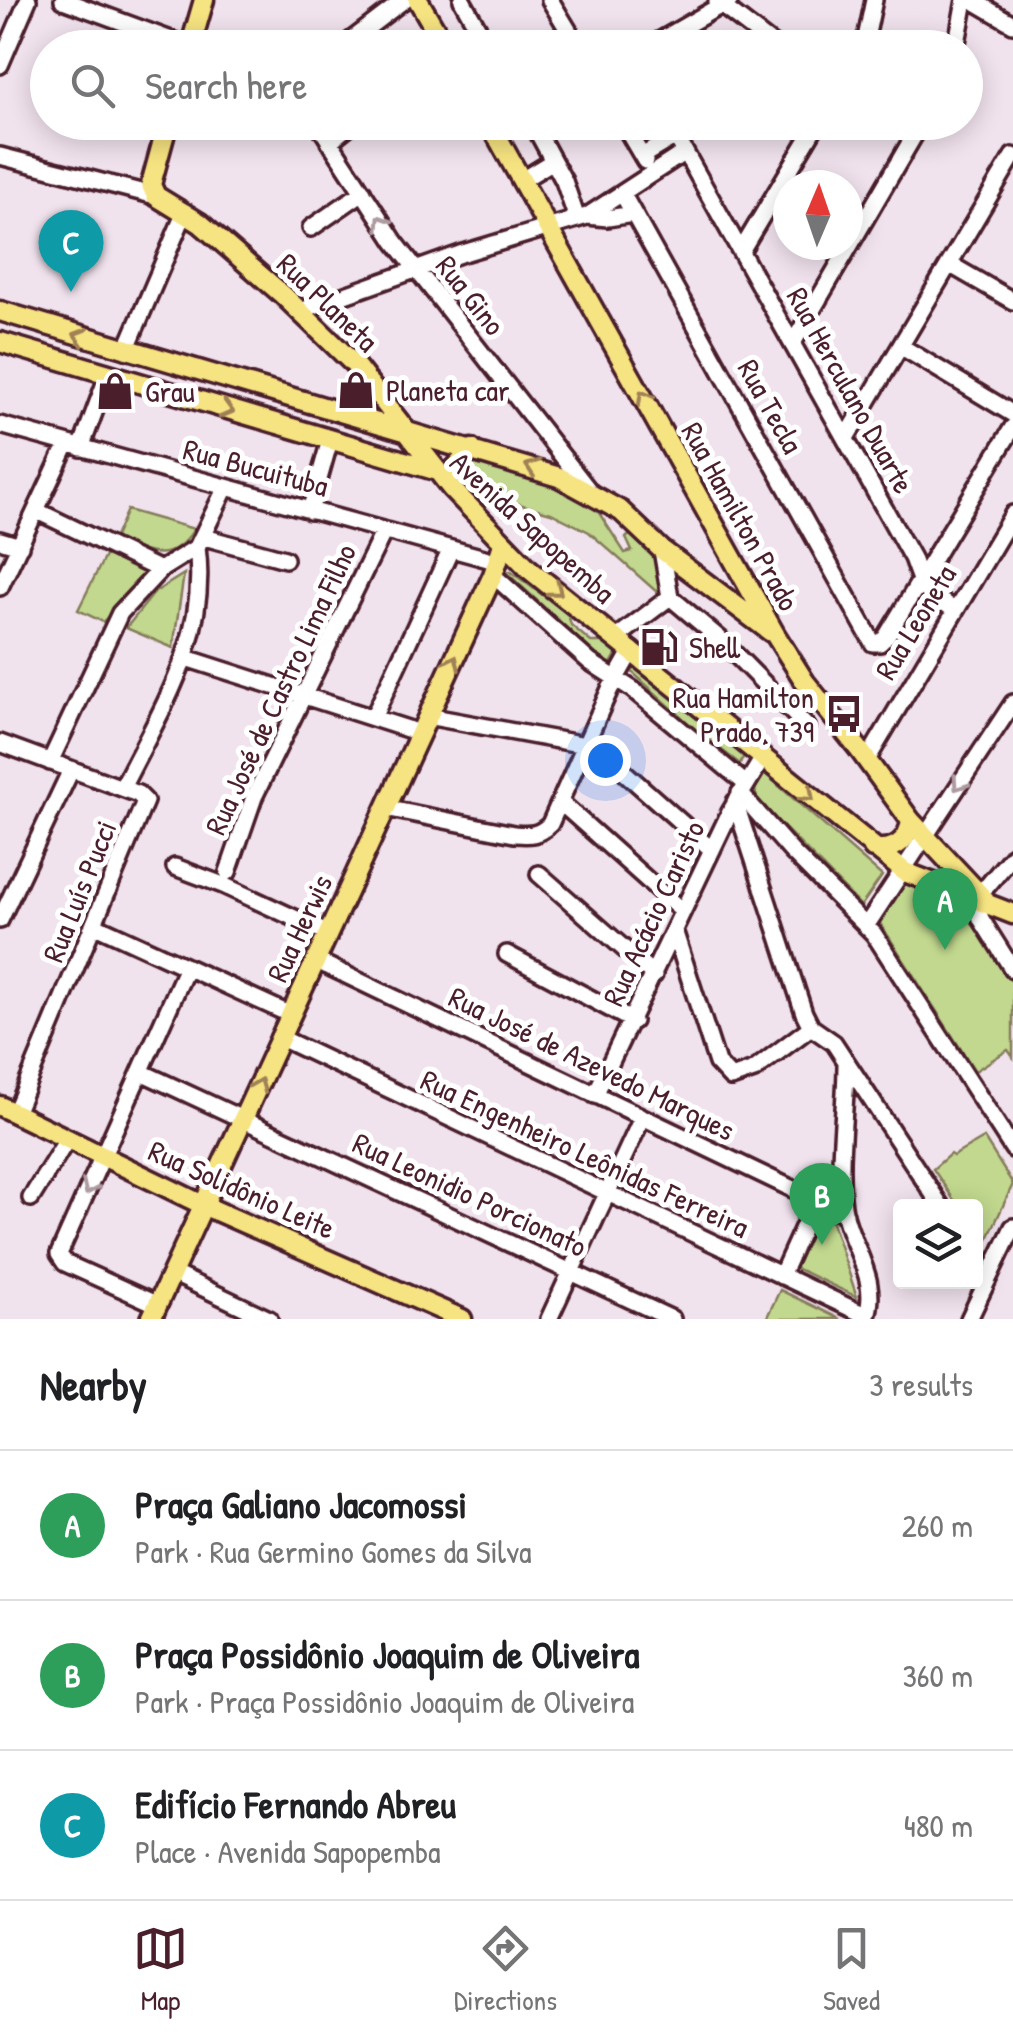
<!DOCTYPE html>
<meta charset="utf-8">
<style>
body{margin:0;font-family:"Patrick Hand",sans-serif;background:#f2f2f2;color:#202124}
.controls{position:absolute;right:30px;bottom:30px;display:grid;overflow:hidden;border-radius:10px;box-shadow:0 5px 25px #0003}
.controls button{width:90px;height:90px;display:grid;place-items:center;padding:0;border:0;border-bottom:2px solid #e0e0e0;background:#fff;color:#202124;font:50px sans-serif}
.compass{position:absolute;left:773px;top:170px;width:90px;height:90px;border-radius:50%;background:#fff;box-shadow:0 5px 25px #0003;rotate:2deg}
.you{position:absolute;left:605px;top:760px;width:35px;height:35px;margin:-25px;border:8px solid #fff;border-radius:50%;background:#1a73e8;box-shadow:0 0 0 15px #1a73e833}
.badge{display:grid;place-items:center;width:65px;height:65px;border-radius:50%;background:#4a1f2b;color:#fff;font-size:32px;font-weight:700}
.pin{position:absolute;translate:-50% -82px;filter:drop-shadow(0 2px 5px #0008)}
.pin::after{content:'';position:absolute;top:52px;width:35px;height:30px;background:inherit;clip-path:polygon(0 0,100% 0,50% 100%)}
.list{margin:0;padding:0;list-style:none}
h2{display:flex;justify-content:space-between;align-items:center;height:130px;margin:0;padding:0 40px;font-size:42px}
h2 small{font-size:32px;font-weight:400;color:#757577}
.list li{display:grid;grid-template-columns:65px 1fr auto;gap:30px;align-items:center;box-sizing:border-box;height:150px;padding:0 40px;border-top:2px solid #e0e0e0}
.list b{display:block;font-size:38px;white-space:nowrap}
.list p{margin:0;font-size:32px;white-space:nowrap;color:#757577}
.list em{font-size:32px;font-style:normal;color:#757577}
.icon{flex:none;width:55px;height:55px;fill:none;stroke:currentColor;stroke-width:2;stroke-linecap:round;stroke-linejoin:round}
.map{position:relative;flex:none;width:1013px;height:1319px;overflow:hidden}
.search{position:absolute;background:#fff;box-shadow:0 5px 25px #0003;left:30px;right:30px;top:30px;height:110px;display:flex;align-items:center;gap:25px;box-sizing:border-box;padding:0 35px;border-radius:55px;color:#757577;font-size:38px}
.sheet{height:580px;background:#fff}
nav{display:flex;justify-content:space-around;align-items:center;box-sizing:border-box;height:140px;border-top:2px solid #e0e0e0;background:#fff;font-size:28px;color:#757577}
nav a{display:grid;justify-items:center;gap:5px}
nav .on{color:#4a1f2b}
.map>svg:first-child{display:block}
.green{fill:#c1d88e;stroke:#867c5c;stroke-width:2.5}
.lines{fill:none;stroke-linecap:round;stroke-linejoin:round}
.minor-casing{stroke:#4a1f2b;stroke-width:22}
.major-casing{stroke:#4a1f2b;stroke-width:25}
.minor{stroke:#fff;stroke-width:15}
.major{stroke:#f6e381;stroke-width:18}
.oneway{stroke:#ae9aa0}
.oneway2{stroke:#a08156}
.labels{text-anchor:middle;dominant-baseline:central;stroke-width:10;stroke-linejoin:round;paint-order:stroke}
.street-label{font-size:30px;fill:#4a1f2b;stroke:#fff}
.poi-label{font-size:30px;fill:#4a1f2b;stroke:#fff;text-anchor:start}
</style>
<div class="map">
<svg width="1013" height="1319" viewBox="0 0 1013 1319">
<rect width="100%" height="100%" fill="#f1e3ee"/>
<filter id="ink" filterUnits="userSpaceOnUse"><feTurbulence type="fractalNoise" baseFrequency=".01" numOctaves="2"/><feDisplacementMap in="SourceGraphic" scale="20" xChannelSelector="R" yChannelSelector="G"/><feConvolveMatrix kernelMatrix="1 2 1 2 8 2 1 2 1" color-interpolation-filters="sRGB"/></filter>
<g filter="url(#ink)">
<path class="green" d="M466,459L529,471L590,499L625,553L632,551L626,538L629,535L656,551L661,584L658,593L589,532L551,513L494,497L488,491L460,485L458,470Z
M127,510L194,529C170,567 147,553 114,539Z
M107,552L145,566L146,573L103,622L78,610Z
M510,571L568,614L571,625L591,642H604L617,653L609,667L506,572Z
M184,574L173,648L126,628L155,592Z
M635,667L745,753L740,764L697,731L632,672Z
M763,772L882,876L861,906L757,800L754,784Z
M913,880L963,901L1013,983V1057L1008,1050L975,1071L878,920L905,883Z
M984,1138L1013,1184L984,1247L976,1234V1206H958L933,1169L950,1154L953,1156Z
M817,1215L832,1222L857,1297L793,1267Z
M780,1290L840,1319H766Z"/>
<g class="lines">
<g class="minor-casing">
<path id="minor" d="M63,0L193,48
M462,0L489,48
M550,0L579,48
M972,0L1013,24
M717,2L777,48
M341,48L404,0
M647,48L730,0
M864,48L874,0
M956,48L965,0
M0,65L28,0
M317,122L395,242L591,493
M532,122L564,181L577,219
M622,122L645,161
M676,136L912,558L923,588L954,610
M329,142L354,122
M0,156L156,196
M642,156L699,122
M522,180L553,161
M622,193L873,643H880L886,637L1013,427
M587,216L608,218L633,214
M311,228L363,192
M741,251L818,122
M951,265L1013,301
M300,311L460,254L587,216L685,152
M793,343L922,122
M902,347L1013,414
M126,350L185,212
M0,425L499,562
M846,438L1013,156
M81,448L108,375
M37,511L160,570
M310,511L330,440
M204,537L285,559
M0,540L20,546
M662,550L670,597
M493,575L590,662L632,689L746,784
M0,587L67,444
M670,597L720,639L807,727
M616,638L670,597
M186,658L420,733
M427,716L596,747L712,850
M373,718L451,549
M0,743L138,794L145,801L15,1113
M867,760L1013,514
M50,762L120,613L160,570L197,547L226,487
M122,788C161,709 209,639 197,547
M740,793L792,852L874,934L1013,1149
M560,802L682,911
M735,802L804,1013L811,1027L834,1043L941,1206
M385,808L514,834C530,835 538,836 550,824L610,689L632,650
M175,867L223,885L327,933
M228,872L254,797L384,531
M539,874L654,975
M977,893L988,885L1013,855
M975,900L981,919L1013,970
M0,920L71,770
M95,925L289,1014
M866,926L1013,703
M674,930L717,1063L731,1078L754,1070L811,1027
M507,954L633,1021
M315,960L845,1214
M279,1037L867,1316
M846,1064C846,1110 837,1159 843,1206C849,1246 881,1277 866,1319
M141,1072L672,1319
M595,1095L730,812L764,756
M31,1198L68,1138
M172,1273L269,1319
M781,1276L815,1201
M158,1305L65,1263L59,1254L187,967
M549,1319L642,1118
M969,1319L1013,1227"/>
</g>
<g class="major-casing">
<path id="major" d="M418,0L446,48
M190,48L204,0
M168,122L153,177L151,185L156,196L200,223L283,295L354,364L451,488L529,569L905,872L1013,914
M489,122L776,636L805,682L858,748L911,821L984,899
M0,311L559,477L621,511L662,550L771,632
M0,342L438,471
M451,488L455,468L472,449
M873,848C893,852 908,842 911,821
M0,1106L205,1206L462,1319
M151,1319L493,575L503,544"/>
</g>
<use href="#minor" class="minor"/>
<use href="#major" class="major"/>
</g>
<defs><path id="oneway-chevron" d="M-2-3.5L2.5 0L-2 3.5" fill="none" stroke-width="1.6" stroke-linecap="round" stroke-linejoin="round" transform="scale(2.5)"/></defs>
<g class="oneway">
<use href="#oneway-chevron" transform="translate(382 222) rotate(-123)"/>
<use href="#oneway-chevron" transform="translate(959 784) rotate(124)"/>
<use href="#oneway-chevron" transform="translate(89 1188) rotate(115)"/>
</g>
<g class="oneway2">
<use href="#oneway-chevron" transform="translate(80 336) rotate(-163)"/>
<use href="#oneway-chevron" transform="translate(644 397) rotate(-119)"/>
<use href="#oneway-chevron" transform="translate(227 410) rotate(16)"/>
<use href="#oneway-chevron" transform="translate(532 467) rotate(-161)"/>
<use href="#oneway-chevron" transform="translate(556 590) rotate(38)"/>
<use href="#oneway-chevron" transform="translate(453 662) rotate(-65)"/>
<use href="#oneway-chevron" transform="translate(808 795) rotate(41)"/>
<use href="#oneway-chevron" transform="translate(259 1085) rotate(-68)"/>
</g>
</g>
<defs>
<g id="shop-bare" transform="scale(3)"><path d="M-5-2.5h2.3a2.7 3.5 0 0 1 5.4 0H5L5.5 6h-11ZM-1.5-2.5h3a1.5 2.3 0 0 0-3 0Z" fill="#4a1f2b" stroke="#fff" stroke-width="2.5" paint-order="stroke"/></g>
<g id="fuel-bare" transform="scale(3)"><path d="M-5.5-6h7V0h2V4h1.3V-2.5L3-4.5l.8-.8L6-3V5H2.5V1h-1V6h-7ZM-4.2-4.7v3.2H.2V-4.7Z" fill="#4a1f2b" stroke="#fff" stroke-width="2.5" paint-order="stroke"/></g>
<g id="bus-bare" transform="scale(3)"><path d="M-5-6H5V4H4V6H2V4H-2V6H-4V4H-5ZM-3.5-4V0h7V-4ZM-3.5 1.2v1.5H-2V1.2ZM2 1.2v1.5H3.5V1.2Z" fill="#4a1f2b" stroke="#fff" stroke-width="2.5" paint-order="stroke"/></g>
</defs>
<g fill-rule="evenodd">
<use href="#shop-bare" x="356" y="390"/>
<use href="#shop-bare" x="115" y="391"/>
<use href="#fuel-bare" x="659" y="647"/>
<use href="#bus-bare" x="844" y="714"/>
</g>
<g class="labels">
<g class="street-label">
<text transform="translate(471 295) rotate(52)">Rua Gino</text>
<text transform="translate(328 302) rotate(44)">Rua Planeta</text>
<text transform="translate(851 390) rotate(61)">Rua Herculano Duarte</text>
<text transform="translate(771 406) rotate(61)">Rua Tecla</text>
<text transform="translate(256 467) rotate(15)">Rua Bucuituba</text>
<text transform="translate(741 516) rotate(61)">Rua Hamilton Prado</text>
<text transform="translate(533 527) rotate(42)">Avenida Sapopemba</text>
<text transform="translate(915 622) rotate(-59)">Rua Leoneta</text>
<text transform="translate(280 689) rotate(-65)">Rua José de Castro Lima Filho</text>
<text transform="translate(79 891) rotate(-68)">Rua Luís Pucci</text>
<text transform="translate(653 913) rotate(-65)">Rua Acácio Caristo</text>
<text transform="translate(299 928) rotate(-65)">Rua Herwis</text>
<text transform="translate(592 1063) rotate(26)">Rua José de Azevedo Marques</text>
<text transform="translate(585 1153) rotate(25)">Rua Engenheiro Leônidas Ferreira</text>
<text transform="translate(242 1189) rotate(24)">Rua Solidônio Leite</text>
<text transform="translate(470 1194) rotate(25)">Rua Leonidio Porcionato</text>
</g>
<g class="poi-label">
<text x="386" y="390">Planeta car</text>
<text x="145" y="391">Grau</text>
<text x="689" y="647">Shell</text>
<text x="814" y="697" text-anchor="end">Rua Hamilton<tspan x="814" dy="34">Prado, 739</tspan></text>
</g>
</g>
</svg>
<div class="controls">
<button><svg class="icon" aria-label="layers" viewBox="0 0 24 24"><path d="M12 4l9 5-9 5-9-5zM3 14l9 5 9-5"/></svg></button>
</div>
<svg class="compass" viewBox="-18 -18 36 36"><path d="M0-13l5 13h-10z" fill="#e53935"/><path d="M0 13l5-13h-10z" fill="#757577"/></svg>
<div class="you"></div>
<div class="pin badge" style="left:945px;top:950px;background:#2e9e5b">A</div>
<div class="pin badge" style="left:822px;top:1245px;background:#2e9e5b">B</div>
<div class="pin badge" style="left:71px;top:292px;background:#0f9aa8">C</div>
<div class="search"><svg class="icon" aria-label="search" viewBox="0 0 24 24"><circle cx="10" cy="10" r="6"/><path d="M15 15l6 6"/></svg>Search here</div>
</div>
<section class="sheet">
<h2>Nearby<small>3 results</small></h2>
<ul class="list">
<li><span class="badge" style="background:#2e9e5b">A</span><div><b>Praça Galiano Jacomossi</b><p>Park · Rua Germino Gomes da Silva</p></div><em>260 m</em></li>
<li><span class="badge" style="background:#2e9e5b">B</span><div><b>Praça Possidônio Joaquim de Oliveira</b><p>Park · Praça Possidônio Joaquim de Oliveira</p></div><em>360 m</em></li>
<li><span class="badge" style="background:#0f9aa8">C</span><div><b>Edifício Fernando Abreu</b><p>Place · Avenida Sapopemba</p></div><em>480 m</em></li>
</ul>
</section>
<nav>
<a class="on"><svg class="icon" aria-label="map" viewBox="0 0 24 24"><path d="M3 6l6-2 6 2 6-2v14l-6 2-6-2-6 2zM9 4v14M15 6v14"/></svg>Map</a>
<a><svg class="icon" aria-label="directions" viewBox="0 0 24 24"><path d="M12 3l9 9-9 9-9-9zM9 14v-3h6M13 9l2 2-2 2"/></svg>Directions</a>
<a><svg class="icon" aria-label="saved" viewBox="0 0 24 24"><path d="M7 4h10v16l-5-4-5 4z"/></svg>Saved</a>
</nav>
